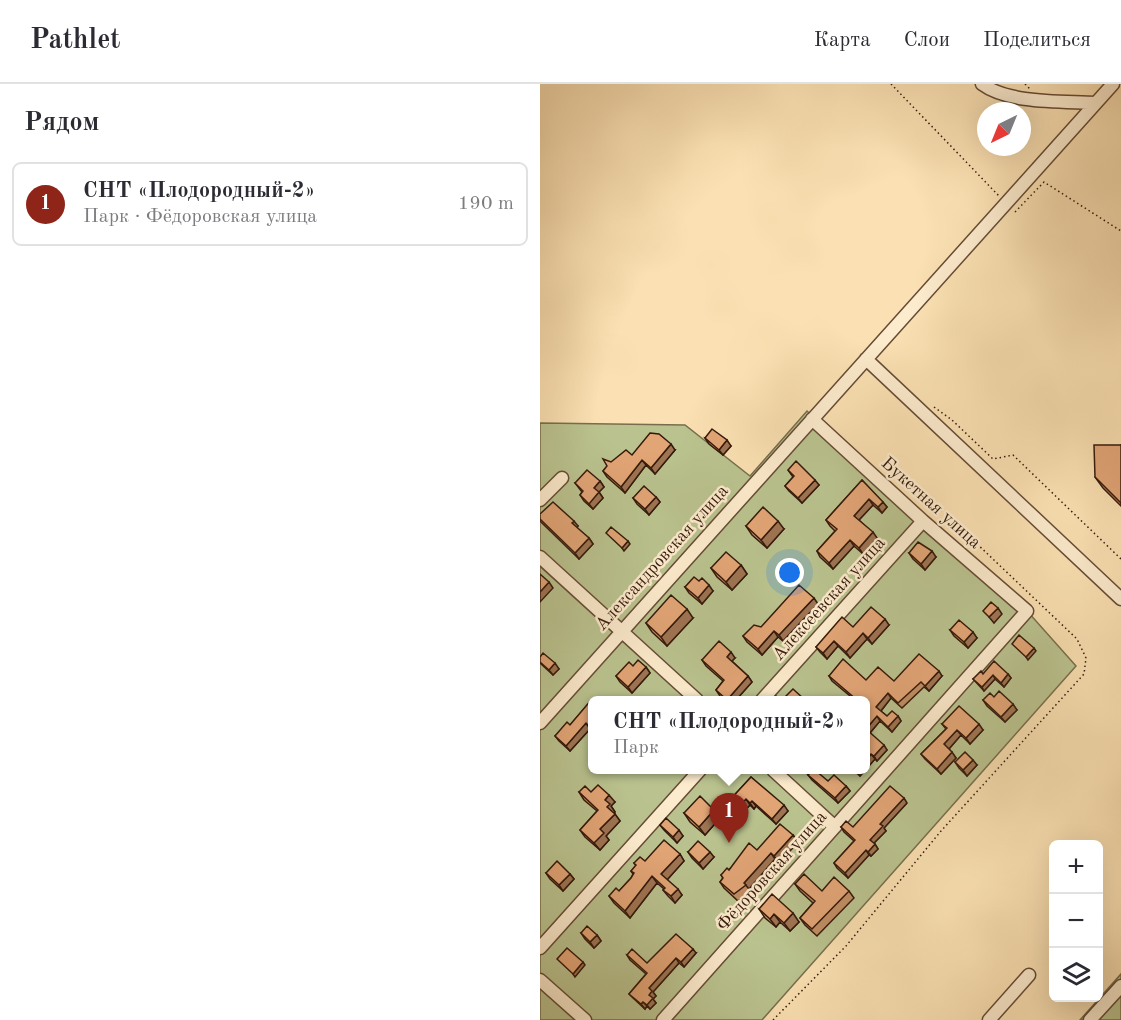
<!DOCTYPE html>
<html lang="ru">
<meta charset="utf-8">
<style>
body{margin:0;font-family:"Old Standard TT",serif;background:#f7f7f7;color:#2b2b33}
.controls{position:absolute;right:18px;bottom:18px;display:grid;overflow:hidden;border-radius:9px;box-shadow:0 6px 24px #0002}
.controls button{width:54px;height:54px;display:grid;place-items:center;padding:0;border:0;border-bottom:2px solid #e1e1e2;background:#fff;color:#2b2b33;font:30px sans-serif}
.compass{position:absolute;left:437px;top:18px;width:54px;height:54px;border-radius:50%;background:#fff;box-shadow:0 6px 24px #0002;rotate:223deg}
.you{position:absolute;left:250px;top:489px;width:21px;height:21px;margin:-15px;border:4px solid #fff;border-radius:50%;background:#1a73e8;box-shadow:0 0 0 9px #1a73e833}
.badge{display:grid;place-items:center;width:39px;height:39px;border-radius:50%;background:#8f2418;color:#fff;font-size:20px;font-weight:700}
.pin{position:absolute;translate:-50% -50px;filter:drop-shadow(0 2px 3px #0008)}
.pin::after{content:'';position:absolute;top:32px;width:21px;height:18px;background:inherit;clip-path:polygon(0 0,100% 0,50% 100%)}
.popup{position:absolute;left:48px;top:612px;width:282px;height:78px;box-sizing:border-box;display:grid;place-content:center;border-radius:9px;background:#fff;filter:drop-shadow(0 2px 4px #0005);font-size:20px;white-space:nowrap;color:#7c7c81}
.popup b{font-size:22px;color:#2b2b33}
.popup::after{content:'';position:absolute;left:50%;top:100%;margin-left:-12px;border:12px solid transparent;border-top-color:#fff}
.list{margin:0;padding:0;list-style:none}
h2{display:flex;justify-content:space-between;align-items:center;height:78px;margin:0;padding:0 24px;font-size:26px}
h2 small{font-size:20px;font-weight:400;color:#7c7c81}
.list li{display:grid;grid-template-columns:39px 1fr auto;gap:18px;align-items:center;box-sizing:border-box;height:84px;margin:0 12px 12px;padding:0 12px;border:2px solid #e1e1e2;border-radius:9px}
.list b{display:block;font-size:22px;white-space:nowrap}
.list p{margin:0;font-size:20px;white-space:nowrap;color:#7c7c81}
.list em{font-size:20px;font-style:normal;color:#7c7c81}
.icon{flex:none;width:33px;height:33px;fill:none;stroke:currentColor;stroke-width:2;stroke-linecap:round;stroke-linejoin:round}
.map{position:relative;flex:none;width:581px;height:936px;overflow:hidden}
header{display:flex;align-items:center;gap:36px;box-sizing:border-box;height:84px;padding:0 30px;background:#fff;border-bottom:2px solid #e1e1e2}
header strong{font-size:28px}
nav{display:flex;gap:33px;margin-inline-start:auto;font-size:21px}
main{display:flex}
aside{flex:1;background:#fff}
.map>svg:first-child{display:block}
.green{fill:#bac38f;stroke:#786e4d;stroke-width:1.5;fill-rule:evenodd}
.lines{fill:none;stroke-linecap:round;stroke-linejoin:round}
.minor-casing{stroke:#664b35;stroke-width:15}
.path{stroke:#35190b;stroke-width:1.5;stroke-dasharray:1.5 3;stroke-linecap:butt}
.minor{stroke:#fcebcd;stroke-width:12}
.wall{fill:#c28e65;stroke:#35190b;stroke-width:1.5}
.shaded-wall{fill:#9e7453;stroke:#35190b;stroke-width:1.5}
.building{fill:#e2a576;stroke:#35190b;stroke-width:1.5}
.labels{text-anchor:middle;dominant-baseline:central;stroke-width:5;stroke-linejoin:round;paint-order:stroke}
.street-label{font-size:18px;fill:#35190b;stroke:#fcebcd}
</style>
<header>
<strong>Pathlet</strong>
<nav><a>Карта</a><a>Слои</a><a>Поделиться</a></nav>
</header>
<main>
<aside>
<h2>Рядом<small></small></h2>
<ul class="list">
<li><span class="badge">1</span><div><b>СНТ «Плодородный-2»</b><p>Парк · Фёдоровская улица</p></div><em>190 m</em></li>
</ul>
</aside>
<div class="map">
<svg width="581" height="936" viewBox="0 0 581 936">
<rect width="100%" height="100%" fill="#fae0b2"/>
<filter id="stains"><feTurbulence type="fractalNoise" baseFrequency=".00333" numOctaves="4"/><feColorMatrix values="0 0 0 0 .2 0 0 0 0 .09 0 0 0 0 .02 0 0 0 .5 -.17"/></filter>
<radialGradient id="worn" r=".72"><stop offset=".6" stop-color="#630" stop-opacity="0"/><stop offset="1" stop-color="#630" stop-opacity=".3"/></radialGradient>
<path class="green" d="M267,327L480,519L536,582L222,936H0V339L145,341L210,392ZM52,616H326V686H52Z
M581,890V936H540Z"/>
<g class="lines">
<g class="minor-casing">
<path id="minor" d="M442,0C469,20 523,17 556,19
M326,275L581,515
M0,416L22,394
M0,473L157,616
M222,616L383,437
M0,639L573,0
M233,686L295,743
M0,864L160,686
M0,896L45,936
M123,936L487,527L383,437L272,335
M449,936L489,891
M550,936L581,902"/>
</g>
<path class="path" d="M351,0L459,112
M485,0L490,5
M475,128L504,98L581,147
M394,323L412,336L453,375L473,371L581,475
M233,936L306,862L401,747L544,590L546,574L537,555L393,418L345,386"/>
<use href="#minor" class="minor"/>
</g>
<path class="wall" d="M165,354L191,362L183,371L169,360Z
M581,361V422L563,404L555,393Z
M135,366L115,390L106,381L85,409L67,393L63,387L71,378L92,371Z
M248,386L279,401L262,419L249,407L245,402L253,393Z
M322,396L347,423L342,429L333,421L319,436L337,454L323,470L314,462L293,485L280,473L277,467L295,447L290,442L286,436Z
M60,397L64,403L59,408L63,414L53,425L44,417L40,411L42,408L35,399Z
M116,413L120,418L109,431L97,420L93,414Z
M0,430L38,442L37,444L49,454L53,460L39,475L1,438L0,436Z
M206,442L244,445L227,464L212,451Z
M369,469L396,473L385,486L373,475Z
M201,481L207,490L192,506L177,493L171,484Z
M145,503L173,507L162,520L149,509Z
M278,520L243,557L238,553L222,571L207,558L203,552L221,543Z
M153,534L127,562L112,548L106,539Z
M349,541L332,560L327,555L310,574L298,562L287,575L280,568L276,563L313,543Z
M410,546L437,554L428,564L414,552Z
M0,573L19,585L13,591L0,579Z
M195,574L192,577L208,592L212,598L196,616H185L180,612L176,606L183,597L166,582L162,576Z
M93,582L106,583L110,589L92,609L80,598L76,592Z
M443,590H468L471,594L464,603L455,595L444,607L433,595Z
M289,592L326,596L354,597L402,592L389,607L384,603L362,624L351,614L341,627L347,632H358L361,637L352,648L340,637L330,649L347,666L337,677L335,675L320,692L313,686H326V616H315L292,597Z
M454,613L477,626L465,638L447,622L443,616Z
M52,616V647L50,645L30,667L19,657L15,652L30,641Z
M402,640L443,646L430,660L421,651L409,665L416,674L401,690L385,675L381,670L406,645Z
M415,678L437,681L427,692L419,684Z
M268,691L306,702L310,707L298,719L272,696Z
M211,693L248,727L236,740L216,722L214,725L210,721L194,738L184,729L180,723L188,718Z
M39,708H51L75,718L71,722L75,728L74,729L80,737L66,752L69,756L60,766L45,753L40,746L57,727L44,716Z
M367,719L344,744L346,747L334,759L338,765L331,772L329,771L308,794L297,784L294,779L314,757L304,748L301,743H313Z
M144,729L180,734L165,751L150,738Z
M120,741L143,752L137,759L124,746Z
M253,751L258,758L239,779L235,775L209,805L211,808L198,817L184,804L180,798L183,794L181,791L217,766Z
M148,768L174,773L163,785L152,774Z
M140,770L144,777L127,796L142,811L135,819L128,812L123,806L124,805L117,799L90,834L74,819L69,812L79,807L91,794L93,790L91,787L96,782L94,779Z
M6,789L30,790L34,795L23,807L10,795Z
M255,800L282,807H309L314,814L277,852L265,841L260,834L273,819L260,807Z
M219,825L259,838L250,847L240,838L236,843L225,834Z
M41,849L57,851L61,857L54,864L45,855Z
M156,869L144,883L139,879L113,908L116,912L113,915L116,919L110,925L107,922L105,925L93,914L89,910L106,890L90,876L87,871L107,879Z"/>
<path class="shaded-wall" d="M187,356L191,362L183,371L179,366Z
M131,360L135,366L115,390L111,384Z
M102,376L106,381L85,409L81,403Z
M275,396L279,401L262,419L258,414Z
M60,397L64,403L59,408L63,414L53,425L49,420L54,404Z
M116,413L120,418L109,431L105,425Z
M329,415L333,421L318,437L314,432Z
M343,418L347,423L342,429L338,423Z
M34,437L38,442L36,445L32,439Z
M238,437L244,445L227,464L221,456Z
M333,448L337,454L323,470L319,464Z
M49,454L53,460L39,475L35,469Z
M310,456L314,462L293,485L289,479Z
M88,457L90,460L84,467L82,464Z
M392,467L396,473L385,486L381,480Z
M201,481L207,490L192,506L186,498Z
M9,498L13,504L0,518V508Z
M169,501L173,507L162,520L158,514Z
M274,514L278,520L243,557L239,551Z
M458,524L462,530L454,539L449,533Z
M147,525L153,534L127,562L121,553Z
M345,535L349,541L332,560L328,554Z
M234,547L238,553L222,571L218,565Z
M433,548L437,554L428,564L424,558Z
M323,549L327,555L310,574L306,568Z
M294,557L298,562L287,575L283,569Z
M494,564L496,567L488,576L486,573Z
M191,568L195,574L191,578L187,573Z
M15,579L19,585L13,591L9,586Z
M106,583L110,589L92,609L88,603Z
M399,587L402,592L389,607L385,602Z
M468,590L471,594L464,603L461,599Z
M453,591L455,595L444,607L442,603Z
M208,592L212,598L196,616H187Z
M348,609L351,614L340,628L336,623Z
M473,620L477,626L465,638L461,633Z
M337,632L340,637L329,650L326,645Z
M358,632L361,637L352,648L348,643Z
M46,639L50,645L30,667L26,662Z
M439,640L443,646L430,660L426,654Z
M417,646L421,651L408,666L404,660Z
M344,661L347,666L337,677L334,672Z
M412,668L416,674L401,690L397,685Z
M331,670L335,675L320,692L317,687L318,686H326V677Z
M433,676L437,681L427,692L423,686Z
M306,702L310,707L298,719L295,714Z
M69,711L75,718L71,722L75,728L72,731L67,723L65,716Z
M364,714L367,719L344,744L346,747L333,760L330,756L340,740Z
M206,715L210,721L194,738L190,732Z
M212,717L216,722L214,725L210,719Z
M244,721L248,727L236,740L232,735Z
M174,726L180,734L165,751L159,743Z
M75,730L80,737L66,752L69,756L60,766L54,759L60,745Z
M139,746L143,752L137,759L133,753Z
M253,751L258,758L239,779L234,772Z
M335,760L338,765L331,772L328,768Z
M326,766L329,771L308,794L305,789Z
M170,768L174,773L163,785L159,779Z
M231,769L235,775L209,805L204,799Z
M140,770L144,777L126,797L121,790Z
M30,790L34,795L23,807L19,801Z
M112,792L117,799L90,834L85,827Z
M138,805L142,811L135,819L131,812Z
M253,829L259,838L250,847L244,839Z
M234,830L240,838L236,843L230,835Z
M57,851L61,857L54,864L50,858Z
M153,865L156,869L144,883L141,878Z
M136,874L139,879L113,908L116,912L113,915L116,919L110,925L107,921L109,911V904Z
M43,878L45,881L35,893L33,890Z
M103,918L107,922L105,925L101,920Z"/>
<path class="building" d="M172,345L187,356L179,366L165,354Z
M110,349L119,350L131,360L111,384L102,376L81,403L63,387L67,382L63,375L71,378L86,366L92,371Z
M554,361H581V419L555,393Z
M256,377L275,396L258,414L245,402L254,392L248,386Z
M47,386L60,397L54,404L59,408L49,420L40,411L43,407L35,399Z
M322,396L343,418L338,423L329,415L314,432L333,448L319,464L310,456L289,479L277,467L297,445L286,436Z
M104,402L116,413L105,425L93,414Z
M13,418L34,437L32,439L49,454L35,469L0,435V430Z
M223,423L238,437L221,456L206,442Z
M71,443L88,457L82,464L66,449Z
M378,458L392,467L381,480L369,469Z
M186,468L201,481L186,498L171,484Z
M0,490L9,498L0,508Z
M154,493L159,497L162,494L169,501L158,514L145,503Z
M259,501L274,514L239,551L234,547L218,565L203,552L214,541L221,543Z
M131,511L147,525L121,553L106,539Z
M451,518L458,524L449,533L443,527Z
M331,523L345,535L328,554L323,549L306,568L294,557L283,569L276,563L302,533L313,543Z
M419,536L433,548L424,558L410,546Z
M479,551L494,564L486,573L472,560Z
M179,557L191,568L187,573L208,592L187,616L176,606L184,596L162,576Z
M3,569L15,579L9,586L0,578V573Z
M379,570L399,587L385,602L381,598L358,619L348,609L336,623L347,632L352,627L358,632L348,643L337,632L326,645V616H317L289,592L303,575L326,596L338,583L354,597Z
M98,576L106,583L88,603L76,592L89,578L93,582Z
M454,577L468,590L461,599L453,591L442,603L433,595L441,587L443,590Z
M253,605L265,616H242Z
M459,607L473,620L461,633L443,616L450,609L454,613Z
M236,612L240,616H232Z
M52,615L54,616H52V641L50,643L46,639L26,662L15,652L27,638L30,641Z
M419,622L439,640L426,654L417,646L404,660L412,668L397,685L381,670L407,644L402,640Z
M326,645L344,661L334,672L331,670L326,677Z
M425,668L433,676L423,686L415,678Z
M273,686H275L288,697L294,691L306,702L295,714L268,691Z
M211,693L244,721L232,735L212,717L210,719L206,715L190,732L180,723L186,716L188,718Z
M58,701L69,711L65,716L70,720L67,723L75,730L60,745L64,749L54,759L40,746L58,726L39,708L45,702L51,708Z
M350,702L364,714L340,740L343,742L330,756L335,760L328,768L326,766L305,789L294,779L315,756L301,743L306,737L313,743Z
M160,712L174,726L159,743L144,729Z
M126,734L139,746L133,753L120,741Z
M240,740L253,751L234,772L231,769L204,799L206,801L194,810L180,798L183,794L181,791L187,784L189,786L209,759L217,766Z
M124,756L140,770L121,790L138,805L131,812L123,806L125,804L112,792L85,827L69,812L76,804L79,807L91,794L94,789L91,787L96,781L94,779L100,773L105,777Z
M158,757L170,768L159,779L148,768Z
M17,777L30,790L19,801L6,789Z
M264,790L282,807L294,793L309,807L272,845L260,834L275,817L255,800Z
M232,810L253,829L244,839L234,830L230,835L219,825Z
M47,842L57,851L50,858L41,849Z
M136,850L153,865L141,878L136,874L109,904L112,907L109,911L113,914L107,921L103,918L101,920L89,910L107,889L87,871L92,865L107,879Z
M27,864L43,878L33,890L17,875Z"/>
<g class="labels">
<g class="street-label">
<text transform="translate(391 419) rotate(42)">Букетная улица</text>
<text transform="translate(122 474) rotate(-48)">Александровская улица</text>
<text transform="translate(289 515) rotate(-48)">Алексеевская улица</text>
<text transform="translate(232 787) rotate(-48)">Фёдоровская улица</text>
</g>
</g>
<rect width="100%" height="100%" filter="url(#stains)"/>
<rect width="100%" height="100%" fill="url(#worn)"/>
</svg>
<div class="controls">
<button>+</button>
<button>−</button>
<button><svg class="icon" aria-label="layers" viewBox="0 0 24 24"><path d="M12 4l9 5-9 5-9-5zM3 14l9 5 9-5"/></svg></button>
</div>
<svg class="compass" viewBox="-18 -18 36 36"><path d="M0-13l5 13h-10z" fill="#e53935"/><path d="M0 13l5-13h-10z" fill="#7c7c81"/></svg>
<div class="you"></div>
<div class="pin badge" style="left:189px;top:759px">1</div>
<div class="popup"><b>СНТ «Плодородный-2»</b>Парк</div>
</div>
</main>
